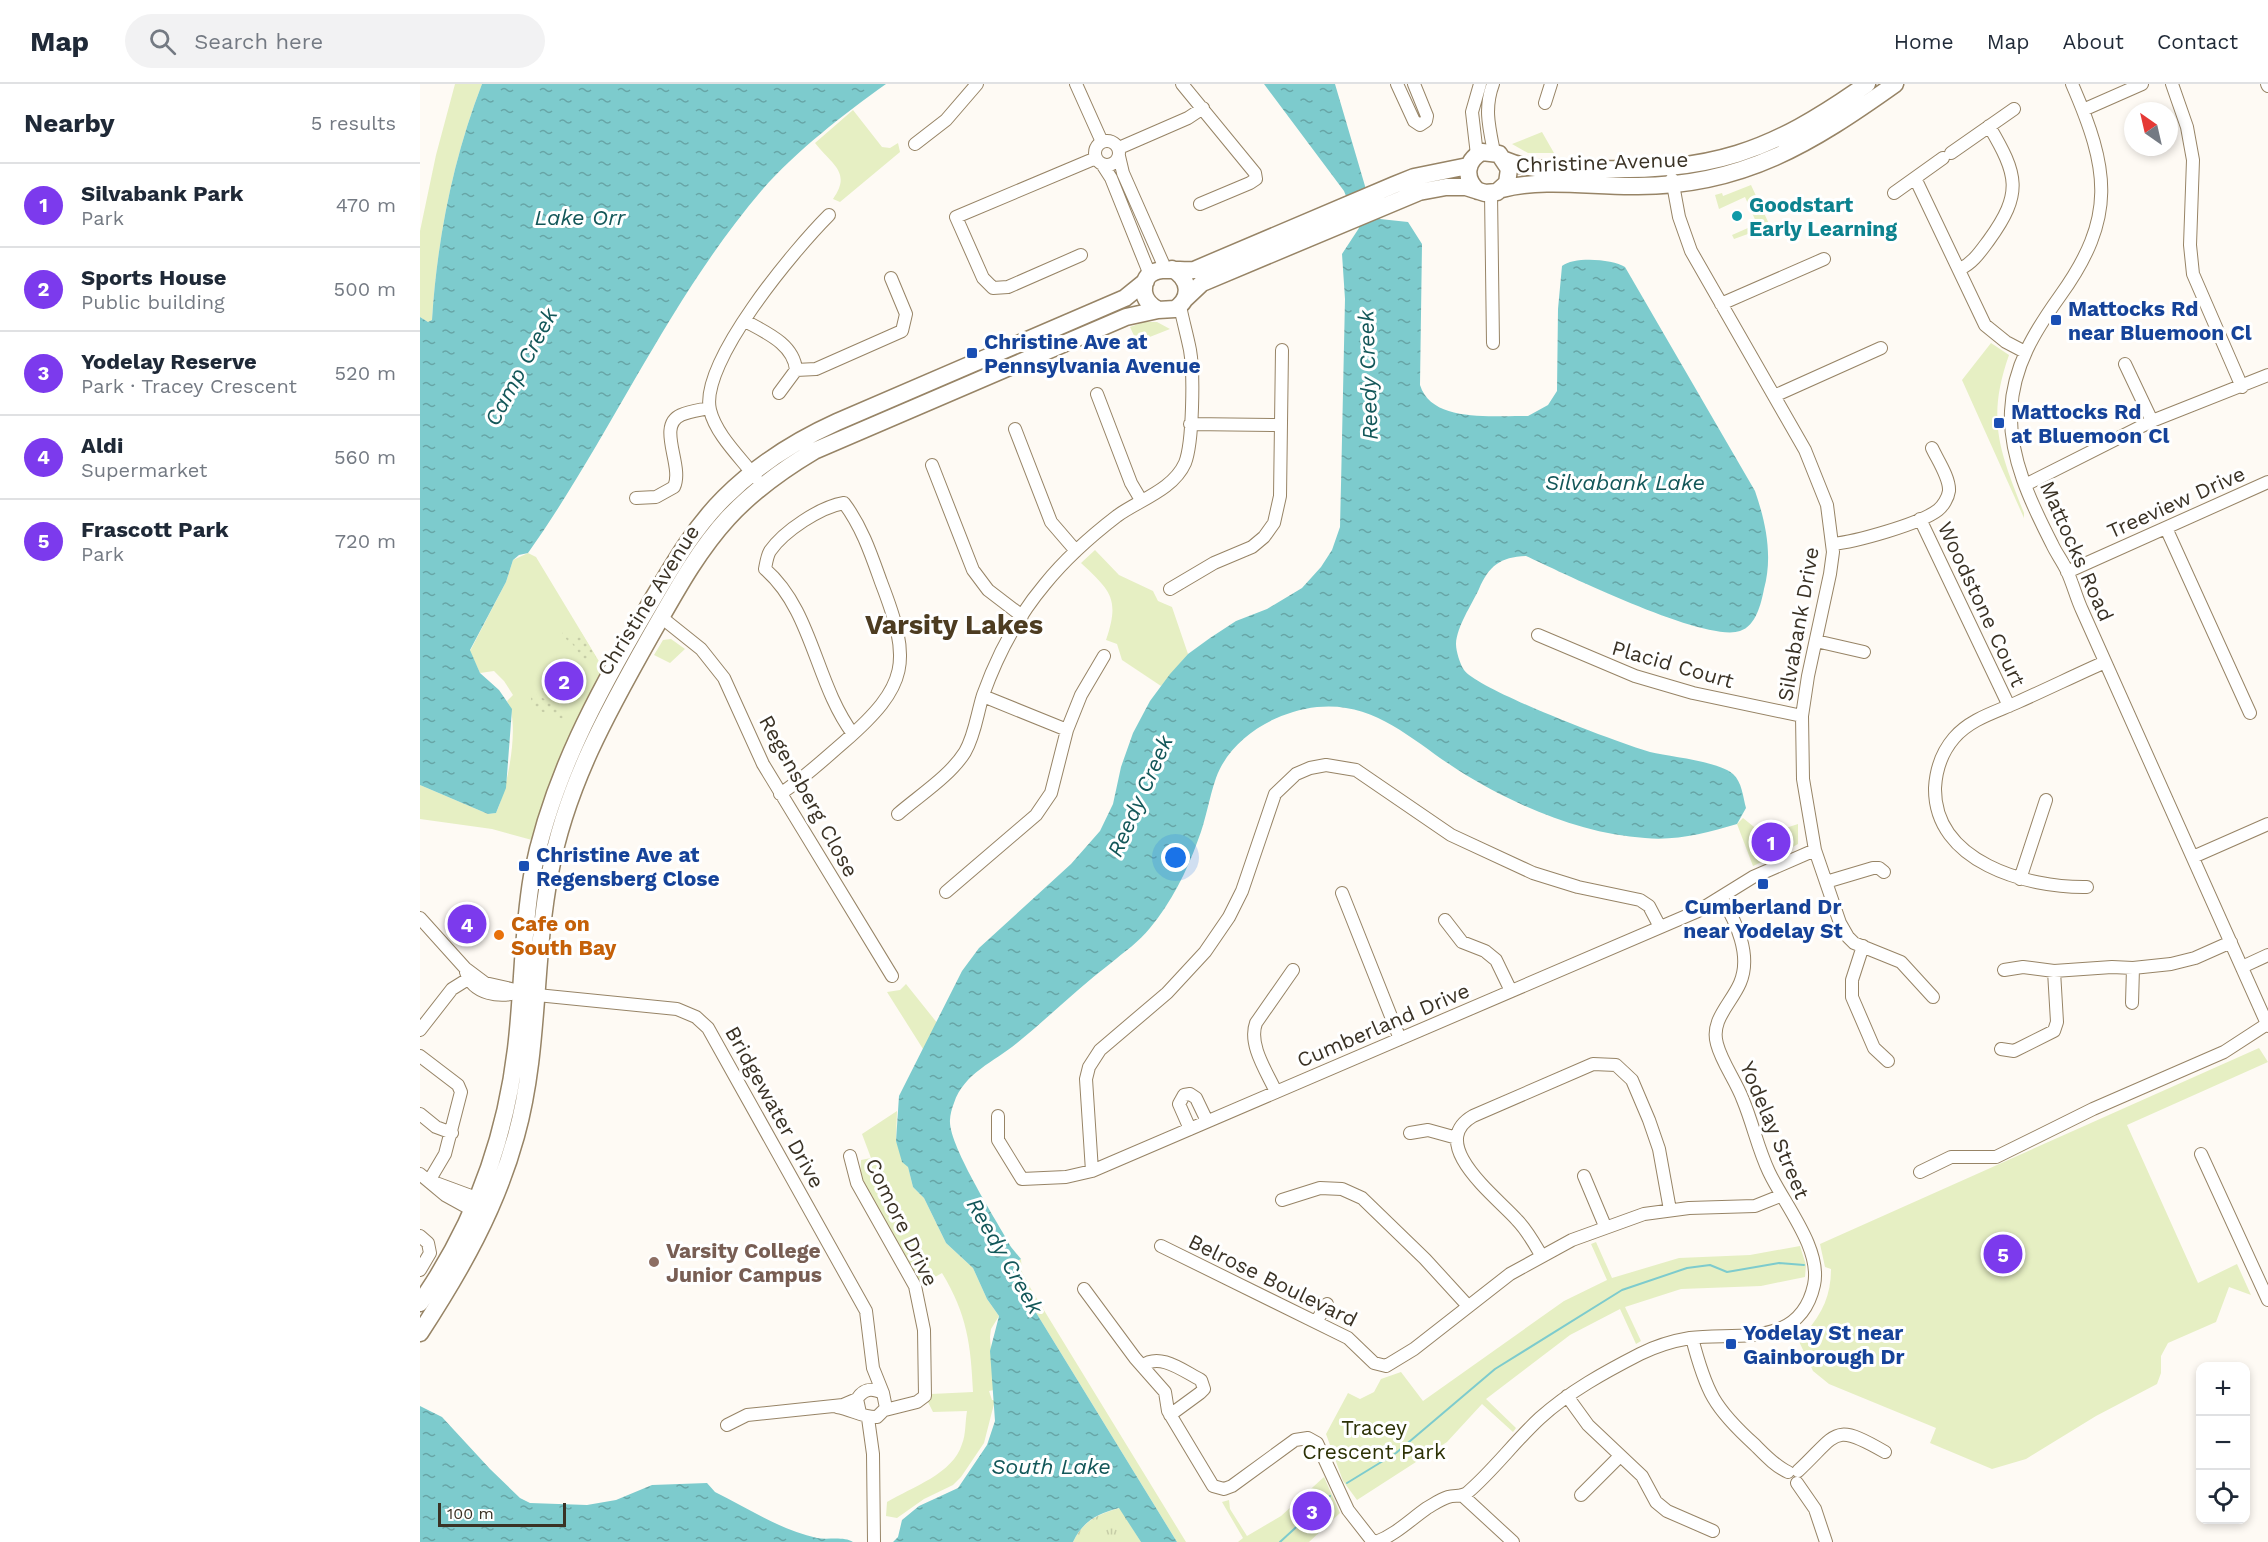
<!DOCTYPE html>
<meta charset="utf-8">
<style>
body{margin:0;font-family:"Work Sans",sans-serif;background:#f2f2f3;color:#1f2937}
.controls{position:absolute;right:18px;bottom:18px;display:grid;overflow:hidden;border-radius:12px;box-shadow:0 3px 9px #0003}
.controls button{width:54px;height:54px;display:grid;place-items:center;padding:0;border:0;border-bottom:2px solid #e0e1e3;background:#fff;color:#1f2937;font:30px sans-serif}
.compass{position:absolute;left:1704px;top:18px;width:54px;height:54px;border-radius:50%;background:#fff;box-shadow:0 3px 9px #0003;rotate:326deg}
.scale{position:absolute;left:18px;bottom:15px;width:128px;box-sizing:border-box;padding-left:6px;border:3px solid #3a3225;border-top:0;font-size:16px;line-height:21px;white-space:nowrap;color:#3a3225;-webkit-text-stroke:4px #fff;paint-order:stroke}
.you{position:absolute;left:756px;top:774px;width:21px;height:21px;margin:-15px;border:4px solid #fff;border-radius:50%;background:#1a73e8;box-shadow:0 0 0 9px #1a73e833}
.badge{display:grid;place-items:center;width:39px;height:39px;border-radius:50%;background:#7c3aed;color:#fff;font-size:20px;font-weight:700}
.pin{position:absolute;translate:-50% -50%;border:3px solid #fff;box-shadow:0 2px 6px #0006}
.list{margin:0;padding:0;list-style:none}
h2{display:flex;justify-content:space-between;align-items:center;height:78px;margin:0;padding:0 24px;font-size:26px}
h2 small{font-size:20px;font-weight:400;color:#747a83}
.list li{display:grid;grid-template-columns:39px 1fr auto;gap:18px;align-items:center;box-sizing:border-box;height:84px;padding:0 24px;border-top:2px solid #e0e1e3}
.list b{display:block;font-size:22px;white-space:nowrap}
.list p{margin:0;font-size:20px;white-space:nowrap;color:#747a83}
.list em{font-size:20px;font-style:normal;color:#747a83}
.icon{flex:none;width:33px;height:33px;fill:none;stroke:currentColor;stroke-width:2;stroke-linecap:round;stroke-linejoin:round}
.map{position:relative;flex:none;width:1848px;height:1458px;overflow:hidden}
header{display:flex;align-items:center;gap:36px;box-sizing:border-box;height:84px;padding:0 30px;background:#fff;border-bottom:2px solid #e0e1e3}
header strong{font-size:28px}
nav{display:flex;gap:33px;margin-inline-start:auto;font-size:21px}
.search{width:420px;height:54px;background:#f2f2f3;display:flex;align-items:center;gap:15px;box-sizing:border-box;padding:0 21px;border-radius:33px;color:#747a83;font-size:22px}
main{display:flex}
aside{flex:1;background:#fff}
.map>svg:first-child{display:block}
.grass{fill:url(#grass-tufts)}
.park{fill:#e6efc3}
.garden{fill:url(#garden-dots)}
.water{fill:url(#water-ripples)}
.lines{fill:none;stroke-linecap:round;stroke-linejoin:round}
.stream{stroke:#7dcbcd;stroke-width:2}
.minor-casing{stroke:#978466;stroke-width:14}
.major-casing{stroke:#978466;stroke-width:19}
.minor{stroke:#fff;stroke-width:12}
.major{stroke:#fff;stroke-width:16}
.culture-dot{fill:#0f9aa8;stroke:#fff;stroke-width:2}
.transit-dot{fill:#1a4fb4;stroke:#fff;stroke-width:2}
.food-dot{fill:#e8710a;stroke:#fff;stroke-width:2}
.education-dot{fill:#8d6e63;stroke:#fff;stroke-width:2}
.labels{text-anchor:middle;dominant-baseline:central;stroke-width:6;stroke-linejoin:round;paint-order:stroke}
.street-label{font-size:21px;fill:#3a3225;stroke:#fff}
.culture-label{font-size:21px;font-weight:bold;fill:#0d838f;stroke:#fff;text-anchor:start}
.transit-label{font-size:21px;font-weight:bold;fill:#164399;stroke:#fff;text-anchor:start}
.food-label{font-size:21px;font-weight:bold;fill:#c56008;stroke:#fff;text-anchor:start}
.education-label{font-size:21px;font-weight:bold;fill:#785e54;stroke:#fff;text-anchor:start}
.park-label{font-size:21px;fill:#2c3105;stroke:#fff}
.water-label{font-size:22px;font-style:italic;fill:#135759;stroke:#fff}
.district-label{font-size:27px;font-weight:bold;fill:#4d3c21;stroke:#fff}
</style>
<header>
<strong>Map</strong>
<div class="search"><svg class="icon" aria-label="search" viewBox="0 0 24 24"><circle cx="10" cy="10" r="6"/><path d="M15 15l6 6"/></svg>Search here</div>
<nav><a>Home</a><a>Map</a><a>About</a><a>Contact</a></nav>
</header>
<main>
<aside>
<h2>Nearby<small>5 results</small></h2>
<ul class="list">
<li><span class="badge">1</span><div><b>Silvabank Park</b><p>Park</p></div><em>470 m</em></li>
<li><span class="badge">2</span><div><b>Sports House</b><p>Public building</p></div><em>500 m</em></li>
<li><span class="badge">3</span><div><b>Yodelay Reserve</b><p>Park · Tracey Crescent</p></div><em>520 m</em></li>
<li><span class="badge">4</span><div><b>Aldi</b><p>Supermarket</p></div><em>560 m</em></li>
<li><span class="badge">5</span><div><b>Frascott Park</b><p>Park</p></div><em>720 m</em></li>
</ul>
</aside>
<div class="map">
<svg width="1848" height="1458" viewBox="0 0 1848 1458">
<defs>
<pattern id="grass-tufts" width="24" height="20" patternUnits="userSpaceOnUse" patternTransform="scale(1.5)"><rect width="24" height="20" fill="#e6efc3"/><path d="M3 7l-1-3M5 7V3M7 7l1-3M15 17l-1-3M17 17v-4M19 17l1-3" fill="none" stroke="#c6cda7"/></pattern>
<pattern id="garden-dots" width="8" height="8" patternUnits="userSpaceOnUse" patternTransform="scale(1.5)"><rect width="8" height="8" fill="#e6efc3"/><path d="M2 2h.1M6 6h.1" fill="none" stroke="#c6cda7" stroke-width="1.8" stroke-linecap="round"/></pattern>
<pattern id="water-ripples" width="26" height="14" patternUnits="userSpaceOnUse" patternTransform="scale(1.5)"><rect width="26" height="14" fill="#7dcbcd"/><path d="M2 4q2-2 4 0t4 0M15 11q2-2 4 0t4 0" fill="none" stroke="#67a5a6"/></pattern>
</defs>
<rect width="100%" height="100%" fill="#fefaf4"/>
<path class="grass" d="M700,1424L721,1458H653C663,1437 678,1430 700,1424Z"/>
<path class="park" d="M35,0H62C33,75 17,156 12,236L8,238L0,233V147L16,71Z
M433,26L462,63L470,64L478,59L480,68L420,118L413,115C432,88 412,81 395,59Z
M1122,48L1134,69H1108L1092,60Z
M1331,101L1350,142L1314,155L1312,151L1337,140L1325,113L1299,125L1295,111L1302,109L1303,112Z
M724,238H737L750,245L717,258L710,243Z
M1571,259L1589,271C1566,336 1580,368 1604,429V434L1542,296Z
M675,466L699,491L733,507L738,517L752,523L768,570L741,602L702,576L697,560L686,556C700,515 691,507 661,479Z
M108,469L116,473L183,584L141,671L112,756L72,745L0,735V701L68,730L76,729C87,706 101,639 87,617L93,611L84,597L74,587L60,589L50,567L86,498L93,476Z
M251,555L265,565L250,579L234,571L243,556Z
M1323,734L1344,751L1378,740V760L1360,770L1345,773L1346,776L1333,782L1317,740Z
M486,900L518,940L503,965L467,908L480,906Z
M1839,964L1848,978L1707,1041L1778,1199L1817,1180L1831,1211L1809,1203L1796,1238L1748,1259L1741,1272V1289L1737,1300L1676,1332L1606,1375L1572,1385L1510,1359L1516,1344L1409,1300L1393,1287L1375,1249L1381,1245L1386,1248C1403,1229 1411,1210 1411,1185L1405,1183L1400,1160Z
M477,1027L476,1057L488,1083L493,1103L504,1114L526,1159L553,1184L567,1215L579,1232L571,1245L570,1253L574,1306L569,1307L572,1316H575L564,1359L541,1393L533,1401L504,1415L477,1434L466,1432L467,1418C492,1403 533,1390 542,1360C546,1350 545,1338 547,1327L513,1328L508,1318L511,1310L553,1308C551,1261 547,1230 522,1189L501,1201L440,1092L441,1076L451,1074L442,1050Z
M1176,1158L1192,1194L1259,1174L1330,1171L1380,1162L1386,1181L1385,1193L1341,1202L1261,1205L1205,1223L1221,1257L1216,1260L1200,1225L1150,1251L1066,1315L1096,1344L1093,1348L1062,1320L1027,1358L937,1416L923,1397L906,1350L928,1309L940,1315L954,1308L961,1295L981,1288L1003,1317L1144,1217L1187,1196L1171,1160Z
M601,1175L602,1188L611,1205L766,1458H757L604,1209L595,1191L593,1179Z
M904,1393L920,1429L889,1458H818L823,1454L802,1418L809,1416L810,1425L827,1452L861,1432Z"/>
<path class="garden" d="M145,547L155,552L161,548L176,573L171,577L163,575L151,558L149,559L142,549Z
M112,608L142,625L143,635C129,630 106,627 112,608Z"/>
<path class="water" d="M62,0H466C423,31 377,66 342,106C248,216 191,352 108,469L99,471L93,476L86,498L50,566L60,589L79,606L92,625L86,704L76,729L68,730L0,701V233L8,238L12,236C17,156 33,75 62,0Z
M844,0H915L950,119L960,135L988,138L1002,160L1000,301C1012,340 1075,331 1108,332L1128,321L1137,307L1138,225L1142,182C1154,172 1193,175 1205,183L1335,407C1346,439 1353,472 1344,505C1341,520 1336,542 1320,547C1285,559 1143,489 1106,472C1080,473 1069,482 1059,505C1051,522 1037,542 1036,560C1036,567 1040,580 1044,586C1058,606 1201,660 1230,668C1251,673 1298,677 1313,690C1322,698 1323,713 1326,724L1317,740C1287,749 1256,757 1225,754C1160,750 1092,720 1038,686C993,657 955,617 897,623C855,628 811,653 796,694C789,714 786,736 778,756C767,787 751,819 730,844C719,858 704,868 691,879C658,904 629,933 597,959C574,978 544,989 534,1019C532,1024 530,1031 530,1036C528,1061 577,1137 591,1163L601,1175L593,1179L595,1191L604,1209L757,1458H721L699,1424C677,1430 663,1437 653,1458H473L478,1453L482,1436L499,1422L538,1404L567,1361L575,1337L570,1267L579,1232L567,1215L553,1184L526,1159L504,1114L493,1103L488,1083L482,1078L476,1057L479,1012L542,887L559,864L651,780L680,747L693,720L701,683L713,649L730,617L750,590L768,570L790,554L816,537L847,525L882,504L901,483L912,466L920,443L921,401L925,215L922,170L939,144L924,107Z
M0,1322L22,1333L70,1385L100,1414L110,1419L167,1421L196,1416L232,1401L287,1399L295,1408C328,1424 360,1446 397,1454C408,1456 424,1452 433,1458H0Z"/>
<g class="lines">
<path class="stream" d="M927,1399L976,1369L1075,1285L1202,1206L1267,1184L1290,1181L1307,1188L1359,1179L1384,1181
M860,1458L910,1412"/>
<g class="minor-casing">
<path id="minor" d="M656,0L682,58
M762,0L835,89L836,95L830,99L780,120
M977,0L994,37L1000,41L1006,37L1007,32L994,0
M1073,0C1064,24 1069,43 1074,68
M1652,0C1689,85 1697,133 1640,212C1615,247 1593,282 1591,327C1589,373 1611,419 1632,460C1636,469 1643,478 1647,487C1653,500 1656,513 1662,526L1848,942
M1752,0L1767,43L1773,76L1770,161L1773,190L1822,303
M1847,0L1848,2
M1125,19L1131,0
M1663,26L1722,0
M675 69a12 12 0 1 1 24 0a12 12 0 1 1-24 0Z
M495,60L526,36L557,0
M699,64L768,34L783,24
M1531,69L1594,25
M1057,71L1052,28L1060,0
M699,72L703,89L745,184
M682,80L691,94L730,191
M1495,94L1565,241L1586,258L1605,268
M1252,95L1259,133L1271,167L1385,366L1407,421L1413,468L1410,490L1388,592L1382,632L1383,695L1395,766L1420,839L1428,853L1434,859L1481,878L1513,913
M1071,109L1073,259
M1474,109L1523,74
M661,171L588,203L573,204L563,194L536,133L676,74
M1540,185C1553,179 1560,168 1569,156C1603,109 1598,91 1569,42
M1301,220L1404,175
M325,237C345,248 374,260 376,286
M1705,280L1732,337
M376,286L396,285L482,247L486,230L471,194
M359,309L376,286
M677,310L711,399L721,416
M1354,312L1461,264
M770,340L861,341
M595,345L631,438L656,467
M512,381L553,486L568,506L602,532
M336,394C321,374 296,351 290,326C279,279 375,165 409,131
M1605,401L1732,337L1848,291
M216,414L236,413L254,403C264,382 236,342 261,331C269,327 280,326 289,324
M1500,435L1589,622
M1746,444L1830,629
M1412,460C1435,458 1500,440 1518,426C1523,422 1528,414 1529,407C1530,394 1517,375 1512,364
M1647,488L1848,398
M750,505L794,479L832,463L844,453L854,439L860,412L862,266
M241,533L281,565L304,594L343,680L472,892
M1118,551L1215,592L1273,609L1382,632
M1396,557L1444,568
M563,612L647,646
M360,710C383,695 403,676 424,658C489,601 492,578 461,498C451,470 442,443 424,419C400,423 364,447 350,467C347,472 346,480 345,485C393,527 395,599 433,650
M478,730C500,711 530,692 545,668C555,651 557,630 563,611C577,572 598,532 625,500C646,474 671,452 697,432C719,416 753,406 765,379C773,359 774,289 770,266C767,251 763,237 760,222
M1773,773L1848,740
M1600,795L1626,716
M1406,798L1453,784H1459L1464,788
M1667,803C1607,804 1514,778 1515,704C1516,686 1522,668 1534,654C1550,635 1576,628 1598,618C1627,605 1656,591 1685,578
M526,808L616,731L631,709L647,646L661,611L684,572
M922,809L980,955
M0,834L45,884L65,899L117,911L257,925L276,933L288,944L446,1227L453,1284L463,1309
M1025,836L1042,858L1065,867L1076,876L1091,907
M1443,862L1432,896V913L1454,964L1468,977
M1822,883L1848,871
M1584,886L1603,883L1634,887L1692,883L1713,884L1751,880L1775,874L1811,858
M46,888C53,911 80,914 100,908
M1712,919L1713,884
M0,946L32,905L48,895
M1581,965L1594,967L1634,947L1637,938L1634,887
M0,972L38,1001L41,1008L25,1070L9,1097
M856,1008C847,988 828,961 836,939L873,886
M0,1030L16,1043L32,1049
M578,1032V1056L602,1095L646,1093L672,1087L1278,827L1333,793L1395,766
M770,1045L759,1020L764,1011L770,1010L776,1014L787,1037
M990,1049L1008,1046L1037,1054
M1781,1070L1848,1216
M430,1072L437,1099L495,1202L504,1246L505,1312L497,1318L465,1326
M672,1087L666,995L669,983L680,966L747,909L785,868L809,833L822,807L855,710L876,690L890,684L906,681L936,686L1031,751L1113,789L1158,803L1220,816L1229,822L1240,843
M1500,1088L1531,1073H1576L1673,1025L1804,968L1847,940
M0,1090L25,1111L54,1127
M1164,1092L1185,1142
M13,1098L59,1115
M862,1116L900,1104L922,1105L942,1114L1005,1175L1048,1222
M0,1152L8,1159L10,1169L0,1186
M741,1162L928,1254L954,1279L966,1282L994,1265L1090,1190L1152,1156L1224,1130L1269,1124L1335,1122L1360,1112
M1121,1171C1114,1159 1107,1146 1097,1136C1078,1114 1005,1060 1053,1032L1173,980L1196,981L1212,996L1229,1036L1239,1065L1250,1126
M664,1205L715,1274L745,1308L748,1327L793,1402L804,1405L812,1402L875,1356L888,1354L897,1359L928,1426L953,1458
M896,1238L907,1220
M1272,1254C1286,1308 1294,1324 1335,1361C1345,1371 1355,1382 1368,1388
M722,1282C740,1268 763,1287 781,1296L784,1305L780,1309L750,1331
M1147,1312L1168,1341L1222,1392L1236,1418L1247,1427L1293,1447
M417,1323C431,1325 444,1334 457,1333L466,1324L463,1309C452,1304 444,1304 437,1315L440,1329
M448,1334L453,1370L454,1458
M307,1341L327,1331L423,1321L437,1315
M1378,1387C1418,1350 1412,1337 1465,1368
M1377,1399L1395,1425L1406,1458
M1042,1411L1093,1458
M1161,1411L1200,1372
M956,1458C975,1451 990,1436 1007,1424C1014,1420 1021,1415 1028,1413C1035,1411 1041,1413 1047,1409C1073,1387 1094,1358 1120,1334C1150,1307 1185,1288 1220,1270C1236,1262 1252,1257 1270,1254C1317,1248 1380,1265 1394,1201C1402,1165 1364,1120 1349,1088C1338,1065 1333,1040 1323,1016C1316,997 1302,979 1297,960C1290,936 1311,920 1320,899C1332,871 1316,838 1302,814"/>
</g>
<g class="major-casing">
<path id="major" d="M1085,76C1112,88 1141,85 1170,85C1292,88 1348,70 1447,0
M1082,105C1125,94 1174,103 1218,102C1323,102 1392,59 1475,0
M752,185C770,195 772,214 755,225L738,226C731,222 725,217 724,208C722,177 756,188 774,186L974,101L994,93L1048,82
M765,215L782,199L999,108L1026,103H1046L1065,109L1077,108L1087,99L1089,85L1079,70L1062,68C1045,77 1044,95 1058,107
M0,1219C53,1143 85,1057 96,965C103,907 102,850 112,792C131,694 178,608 228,523C251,484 272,446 304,414C336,382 375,357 417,338L705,214L726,197
M0,1249C41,1186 76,1125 96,1052C120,966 113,877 130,789C146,702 188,627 231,551C254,511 276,469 308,434C333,407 362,386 394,367L706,233L738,226"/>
</g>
<use href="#minor" class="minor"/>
<use href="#major" class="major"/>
</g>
<circle class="culture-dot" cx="1317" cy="132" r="6"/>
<g class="transit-dot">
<rect x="1630" y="230" width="12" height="12" rx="3"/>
<rect x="546" y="263" width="12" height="12" rx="3"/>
<rect x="1573" y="333" width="12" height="12" rx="3"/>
<rect x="98" y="776" width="12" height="12" rx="3"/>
<rect x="1337" y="794" width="12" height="12" rx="3"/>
<rect x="1305" y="1254" width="12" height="12" rx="3"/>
</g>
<circle class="food-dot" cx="79" cy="851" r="6"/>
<circle class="education-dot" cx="234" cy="1178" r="6"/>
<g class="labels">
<g class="street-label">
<text transform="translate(1182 78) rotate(-2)">Christine Avenue</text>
<text transform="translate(1756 418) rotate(-24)">Treeview Drive</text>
<text transform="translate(1657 467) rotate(66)">Mattocks Road</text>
<text transform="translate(228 516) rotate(-58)">Christine Avenue</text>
<text transform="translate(1562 520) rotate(65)">Woodstone Court</text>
<text transform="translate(1378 540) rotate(-80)">Silvabank Drive</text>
<text transform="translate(1253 580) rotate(16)">Placid Court</text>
<text transform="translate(389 712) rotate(61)">Regensberg Close</text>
<text transform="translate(963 941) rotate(-23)">Cumberland Drive</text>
<text transform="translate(355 1023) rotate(61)">Bridgewater Drive</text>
<text transform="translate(1355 1046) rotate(67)">Yodelay Street</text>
<text transform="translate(482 1138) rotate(64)">Comore Drive</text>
<text transform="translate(853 1196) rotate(26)">Belrose Boulevard</text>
</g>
<g class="culture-label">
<text x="1329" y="120">Goodstart<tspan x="1329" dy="24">Early Learning</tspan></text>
</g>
<g class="transit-label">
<text x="1648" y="224">Mattocks Rd<tspan x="1648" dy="24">near Bluemoon Cl</tspan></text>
<text x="564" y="257">Christine Ave at<tspan x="564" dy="24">Pennsylvania Avenue</tspan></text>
<text x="1591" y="327">Mattocks Rd<tspan x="1591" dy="24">at Bluemoon Cl</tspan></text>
<text x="116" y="770">Christine Ave at<tspan x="116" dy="24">Regensberg Close</tspan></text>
<text x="1343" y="822" text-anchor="middle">Cumberland Dr<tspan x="1343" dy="24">near Yodelay St</tspan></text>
<text x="1323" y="1248">Yodelay St near<tspan x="1323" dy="24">Gainborough Dr</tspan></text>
</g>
<g class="food-label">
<text x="91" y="839">Cafe on<tspan x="91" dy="24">South Bay</tspan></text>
</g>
<g class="education-label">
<text x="246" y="1166">Varsity College<tspan x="246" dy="24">Junior Campus</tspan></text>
</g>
<g class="park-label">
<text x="954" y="1343">Tracey<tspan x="954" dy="24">Crescent Park</tspan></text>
</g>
<g class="water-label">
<text x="160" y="133">Lake Orr</text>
<text transform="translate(101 283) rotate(-62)">Camp Creek</text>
<text transform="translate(948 291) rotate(-92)">Reedy Creek</text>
<text x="1205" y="398">Silvabank Lake</text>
<text transform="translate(720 712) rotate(-66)">Reedy Creek</text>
<text transform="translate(585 1172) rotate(60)">Reedy Creek</text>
<text x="631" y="1382">South Lake</text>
</g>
<g class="district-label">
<text x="534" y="541">Varsity Lakes</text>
</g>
</g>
</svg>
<div class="controls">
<button>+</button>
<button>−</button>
<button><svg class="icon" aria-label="locate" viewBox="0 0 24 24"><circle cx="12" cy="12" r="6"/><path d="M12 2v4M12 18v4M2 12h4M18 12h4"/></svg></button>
</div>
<svg class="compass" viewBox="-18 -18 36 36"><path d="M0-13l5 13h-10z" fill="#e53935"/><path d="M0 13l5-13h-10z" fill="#747a83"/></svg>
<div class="scale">100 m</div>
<div class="you"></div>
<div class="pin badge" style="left:1351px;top:758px">1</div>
<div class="pin badge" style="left:144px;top:597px">2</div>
<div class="pin badge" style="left:892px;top:1427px">3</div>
<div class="pin badge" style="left:47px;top:840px">4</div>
<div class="pin badge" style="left:1583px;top:1170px">5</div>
</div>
</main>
